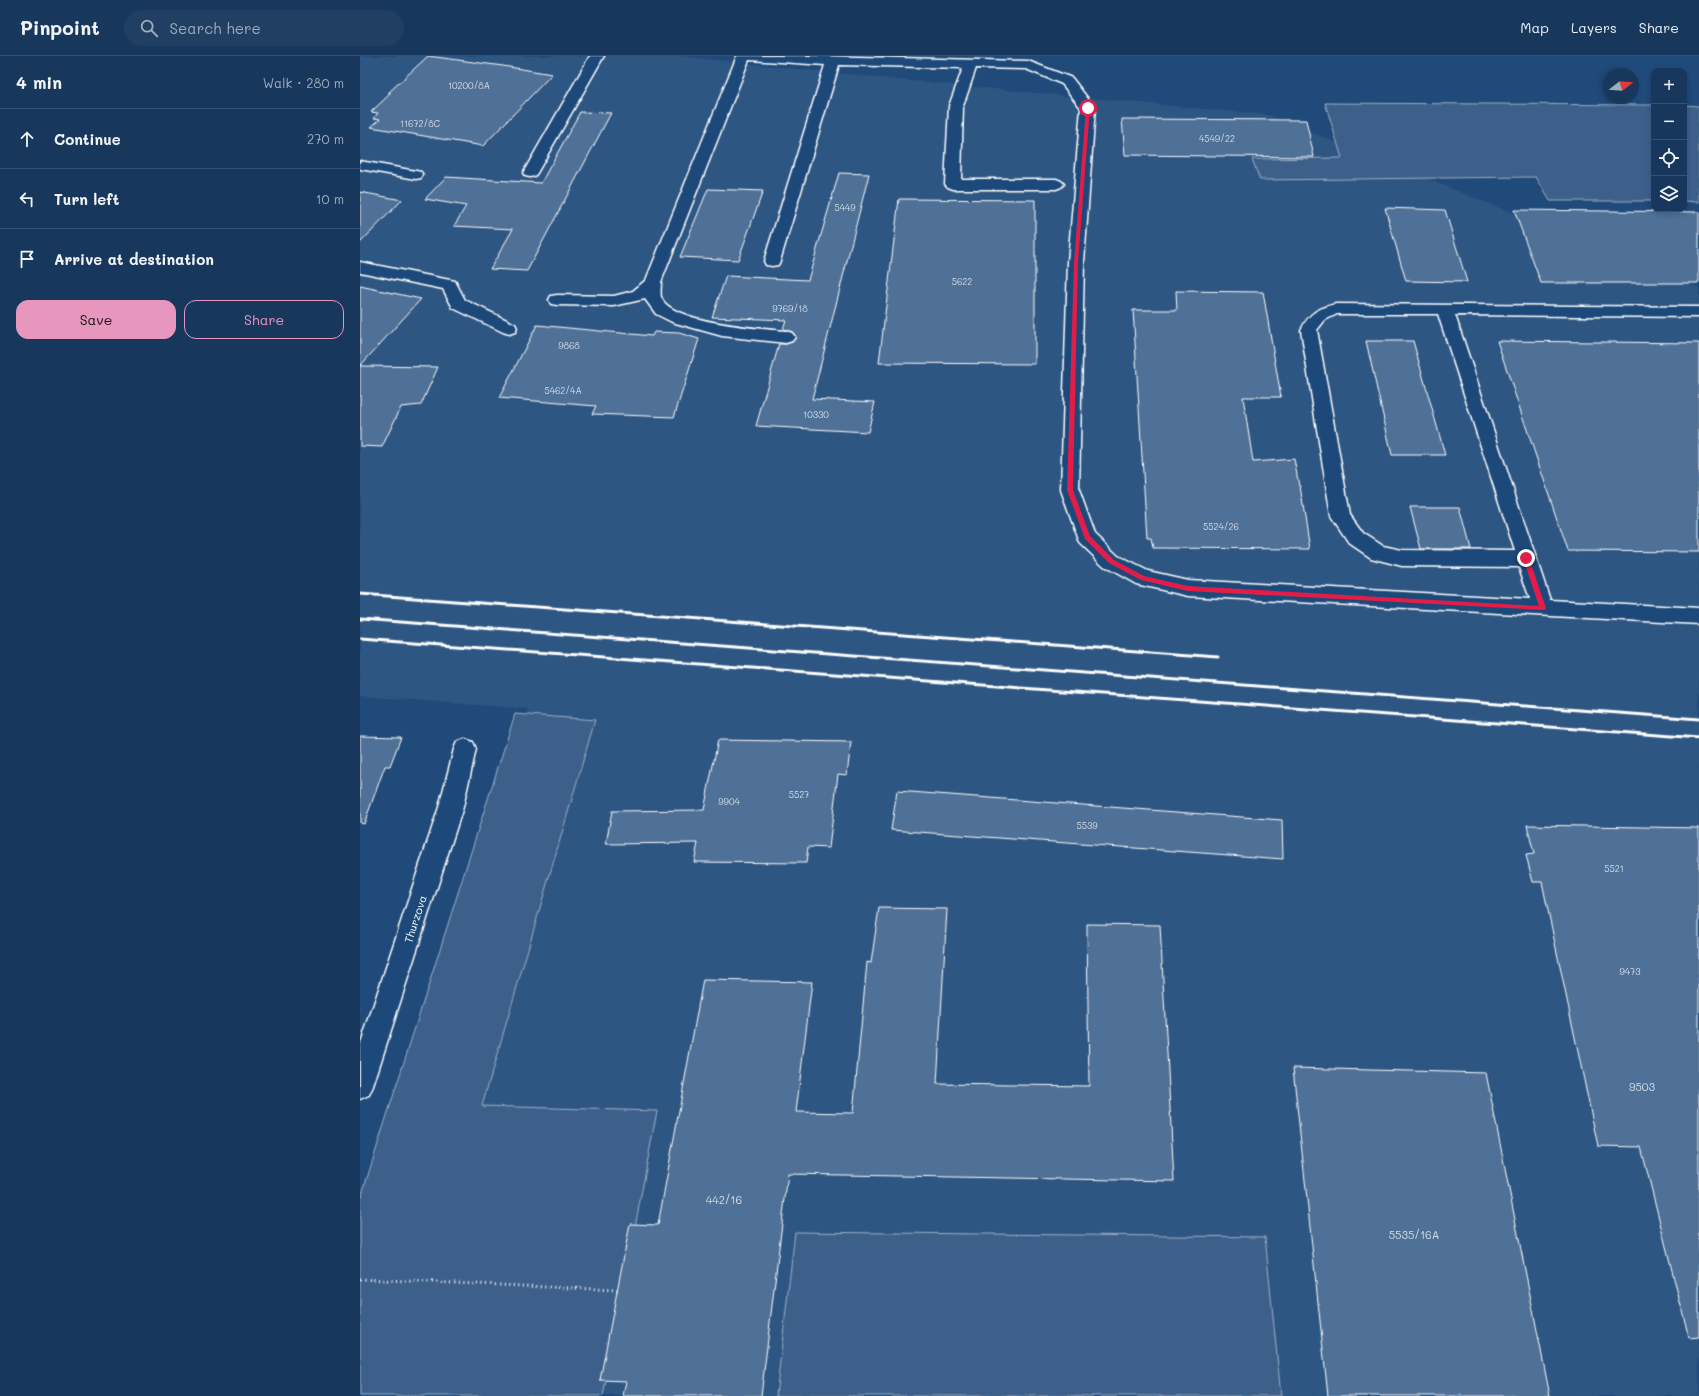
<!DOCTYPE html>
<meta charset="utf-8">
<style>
body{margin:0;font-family:Mali,sans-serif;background:#203f62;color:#f1f3f6}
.controls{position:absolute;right:12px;top:12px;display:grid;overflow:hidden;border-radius:8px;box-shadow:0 2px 6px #0003}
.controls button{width:36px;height:36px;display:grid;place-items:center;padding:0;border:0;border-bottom:1px solid #365272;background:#17385c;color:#f1f3f6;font:20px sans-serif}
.compass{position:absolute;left:1243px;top:12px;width:36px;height:36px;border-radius:50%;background:#17385c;box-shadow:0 2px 6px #0003;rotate:73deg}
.stop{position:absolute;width:12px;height:12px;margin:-9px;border:3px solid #e11d48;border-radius:50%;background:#fff}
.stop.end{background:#e11d48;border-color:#fff;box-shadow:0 1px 4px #0008}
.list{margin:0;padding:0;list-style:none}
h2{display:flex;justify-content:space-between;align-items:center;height:52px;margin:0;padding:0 16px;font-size:17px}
h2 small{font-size:13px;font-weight:400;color:#9eacbb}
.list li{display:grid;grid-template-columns:26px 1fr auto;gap:12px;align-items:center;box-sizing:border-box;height:60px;padding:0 16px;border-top:1px solid #365272}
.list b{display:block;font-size:15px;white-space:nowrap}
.list em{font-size:13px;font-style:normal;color:#9eacbb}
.actions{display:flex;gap:8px;padding:12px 16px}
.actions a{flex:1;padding:9px 0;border:1px solid #e797bd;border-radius:12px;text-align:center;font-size:14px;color:#e797bd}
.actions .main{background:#e797bd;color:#111}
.icon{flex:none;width:22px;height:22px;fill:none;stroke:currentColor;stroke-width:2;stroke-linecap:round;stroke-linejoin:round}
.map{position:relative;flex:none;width:1339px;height:1340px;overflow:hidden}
header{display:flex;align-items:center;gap:24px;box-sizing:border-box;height:56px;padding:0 20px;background:#17385c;border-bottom:1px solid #365272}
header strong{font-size:19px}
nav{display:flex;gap:22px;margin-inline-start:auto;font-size:14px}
.search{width:280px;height:36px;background:#203f62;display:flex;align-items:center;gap:10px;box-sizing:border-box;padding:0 14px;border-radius:22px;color:#9eacbb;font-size:15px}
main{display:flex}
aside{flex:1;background:#17385c}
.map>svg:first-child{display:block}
.built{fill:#2e5683}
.green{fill:#3c618b;stroke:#9eb0c5}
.building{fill:#507197;stroke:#fff}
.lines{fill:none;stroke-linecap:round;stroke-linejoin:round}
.minor-casing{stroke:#fff;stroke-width:3}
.path{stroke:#fff;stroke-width:3;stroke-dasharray:1 3.5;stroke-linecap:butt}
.minor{fill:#1f4a7a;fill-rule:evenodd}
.rail{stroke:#fff;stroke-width:3}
.route{fill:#e11d48}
.labels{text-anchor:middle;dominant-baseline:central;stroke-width:3;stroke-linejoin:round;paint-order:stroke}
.number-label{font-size:9px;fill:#d3dce5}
.street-label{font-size:11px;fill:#fff;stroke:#1f4a7a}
.near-number-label{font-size:11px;fill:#d3dce5}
</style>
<header>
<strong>Pinpoint</strong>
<div class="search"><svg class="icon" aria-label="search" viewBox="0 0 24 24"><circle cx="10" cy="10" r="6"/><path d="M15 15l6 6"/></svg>Search here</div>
<nav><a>Map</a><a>Layers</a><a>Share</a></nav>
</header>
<main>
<aside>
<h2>4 min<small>Walk · 280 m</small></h2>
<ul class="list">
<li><svg class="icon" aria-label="ahead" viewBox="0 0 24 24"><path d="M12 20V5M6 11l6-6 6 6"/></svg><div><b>Continue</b></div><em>270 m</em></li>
<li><svg class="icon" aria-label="left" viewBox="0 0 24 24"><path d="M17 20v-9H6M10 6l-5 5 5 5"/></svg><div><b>Turn left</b></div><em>10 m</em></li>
<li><svg class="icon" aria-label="arrive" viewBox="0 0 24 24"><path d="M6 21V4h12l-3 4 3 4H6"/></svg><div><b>Arrive at destination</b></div></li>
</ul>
<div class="actions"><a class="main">Save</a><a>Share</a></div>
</aside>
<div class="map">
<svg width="1339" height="1340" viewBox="0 0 1339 1340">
<rect width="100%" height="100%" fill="#1f4a7a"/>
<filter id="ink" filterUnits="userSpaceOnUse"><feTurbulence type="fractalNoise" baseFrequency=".025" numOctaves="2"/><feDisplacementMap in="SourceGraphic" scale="8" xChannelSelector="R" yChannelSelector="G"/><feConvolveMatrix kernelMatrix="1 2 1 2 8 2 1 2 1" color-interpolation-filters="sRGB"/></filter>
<g filter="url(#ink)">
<path class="built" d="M0,0H319L532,23L908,59L1339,232V1340H0V1184L168,653L0,640Z"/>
<path class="green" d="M965,47L1294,49V145H1190L1176,121L900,124L892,103L982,102Z
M1324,49L1339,50V146L1324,145Z
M155,658L235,664L122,1050L297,1055L243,1340H0V1144Z
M435,1176L905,1181L921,1340H416Z"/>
<path class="building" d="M68,0L143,10L192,18L123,90L11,71L20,63L14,62L18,57L11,56L31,37H28Z
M220,56L251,57L167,215L130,213L153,173L94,170L106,150L65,143L86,121L181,127Z
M762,63L946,64L954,101L765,99Z
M479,117L509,118L452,343L515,346L508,376L396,370L419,288H426L432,286L436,280L432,276L423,273L426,264L352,261L366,220L448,224Z
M348,133L403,135L378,204L320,201Z
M0,136L42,144L0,187Z
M539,143L675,144V308L519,307Z
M1025,152L1085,154L1107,226L1046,225Z
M1154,154L1339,156V227H1181Z
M0,230L61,243L0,310L78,311L61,349L41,351L22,391L0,390Z
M816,235L903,236L921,341H883L893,406L934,403L939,430H940L950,493L793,492L791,482H787L773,254H817Z
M177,269L292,280L294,276L319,277L339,283L314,361L232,358L236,350L139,342Z
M1006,285H1053L1085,399H1032Z
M1137,285L1339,287V496L1208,495Z
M1050,451H1100L1111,493H1061Z
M0,680L41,681L30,710H25L4,768L0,767Z
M358,684L491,686L487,719L478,718L469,792L448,791L446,807L334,806L338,787L246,788L252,755L344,754Z
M537,735L922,764L923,803L531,774Z
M1167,769L1339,772V1281L1329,1282L1281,1091L1238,1090L1182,826H1173L1166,799L1174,798Z
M519,852L587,853L577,1028L729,1030L727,868L800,869L814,1125L428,1118L401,1340H263L266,1325L240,1324L270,1168L298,1169L343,924L452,926L436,1056L493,1057L507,906L511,907Z
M933,1012L1126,1017L1190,1340H968Z"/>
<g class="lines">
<g class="minor-casing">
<path id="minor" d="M230,0H244L177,117L175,120L170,121L165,120L163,117Z
M377,0H457L668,5L712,22L735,52L724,206L719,434L735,478L758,500L788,515L828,524L1170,543L1159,511L1042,510L1011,502L989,487L971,460L941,274C950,256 957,253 976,248L1339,251V261L1095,259L1190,544L1339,552V568L828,540L776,528L744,510L720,487L701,434L708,206L721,52L702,28L666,13L616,12L603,50L601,123H696L701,125L704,128L701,131L696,133H593L588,131L585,128L589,50L603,12L479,9L420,205L418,209L412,210L406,209L404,205L465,9L389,4L301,226C301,230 300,237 301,241C310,267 402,273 426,275L432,277L435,281L432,285L426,287L362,280L312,266L296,258L285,243L254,250L197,249L191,248L189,244L191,240L197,239L254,240L273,235L286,224ZM977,258H1078L1155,495L1042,494L1023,490L1003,477L990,459L957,274L965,264Z
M0,105L56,115L61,116L63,119L61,122L56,123L0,113Z
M0,206L95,225L105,244L155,268L157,272L155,276L149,278L143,276L93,252L83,233L0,216Z
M105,683L113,686L116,693L103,751L13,1030L9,1039L0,1043V990L79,751L94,693L97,686Z"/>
</g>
<path class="path" d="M0,1223L257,1234"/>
<use href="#minor" class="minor"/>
<path class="rail" d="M0,538L858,601
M0,563L1339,663
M0,583L1339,682"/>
</g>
</g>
<path class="route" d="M728,50L730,52L718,206L713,434L730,480L754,504L784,520L828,530L1179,550L1163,502L1166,500L1169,502L1186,552L1185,554L828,535L781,524L749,507L725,483L707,434L714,206L726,52Z"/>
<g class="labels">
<g class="number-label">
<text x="109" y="29">10200/8A</text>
<text x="60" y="67">11672/8C</text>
<text x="857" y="82">4549/22</text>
<text x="485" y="151">5449</text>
<text x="602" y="225">5622</text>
<text x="430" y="252">9769/18</text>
<text x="209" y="289">9868</text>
<text x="203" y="334">5462/4A</text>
<text x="456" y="358">10330</text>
<text x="861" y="470">5524/26</text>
<text x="439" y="738">5527</text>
<text x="369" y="745">9904</text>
<text x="727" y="769">5539</text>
<text x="1254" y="812">5521</text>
<text x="1270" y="915">9473</text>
</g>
<g class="street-label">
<text transform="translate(55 863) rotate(-72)">Thurzova</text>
</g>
<g class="near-number-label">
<text x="1282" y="1030">9503</text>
<text x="364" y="1143">442/16</text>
<text x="1054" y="1178">5535/16A</text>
</g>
</g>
</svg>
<div class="controls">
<button>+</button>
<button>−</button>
<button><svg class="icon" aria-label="locate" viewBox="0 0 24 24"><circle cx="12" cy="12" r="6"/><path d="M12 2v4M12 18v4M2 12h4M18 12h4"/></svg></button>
<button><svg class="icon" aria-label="layers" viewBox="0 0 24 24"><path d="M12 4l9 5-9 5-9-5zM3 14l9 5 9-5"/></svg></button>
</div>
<svg class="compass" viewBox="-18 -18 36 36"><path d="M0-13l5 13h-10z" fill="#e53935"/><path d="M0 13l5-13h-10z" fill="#9eacbb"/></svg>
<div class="stop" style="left:728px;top:52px"></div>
<div class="stop end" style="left:1166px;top:502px"></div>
</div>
</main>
